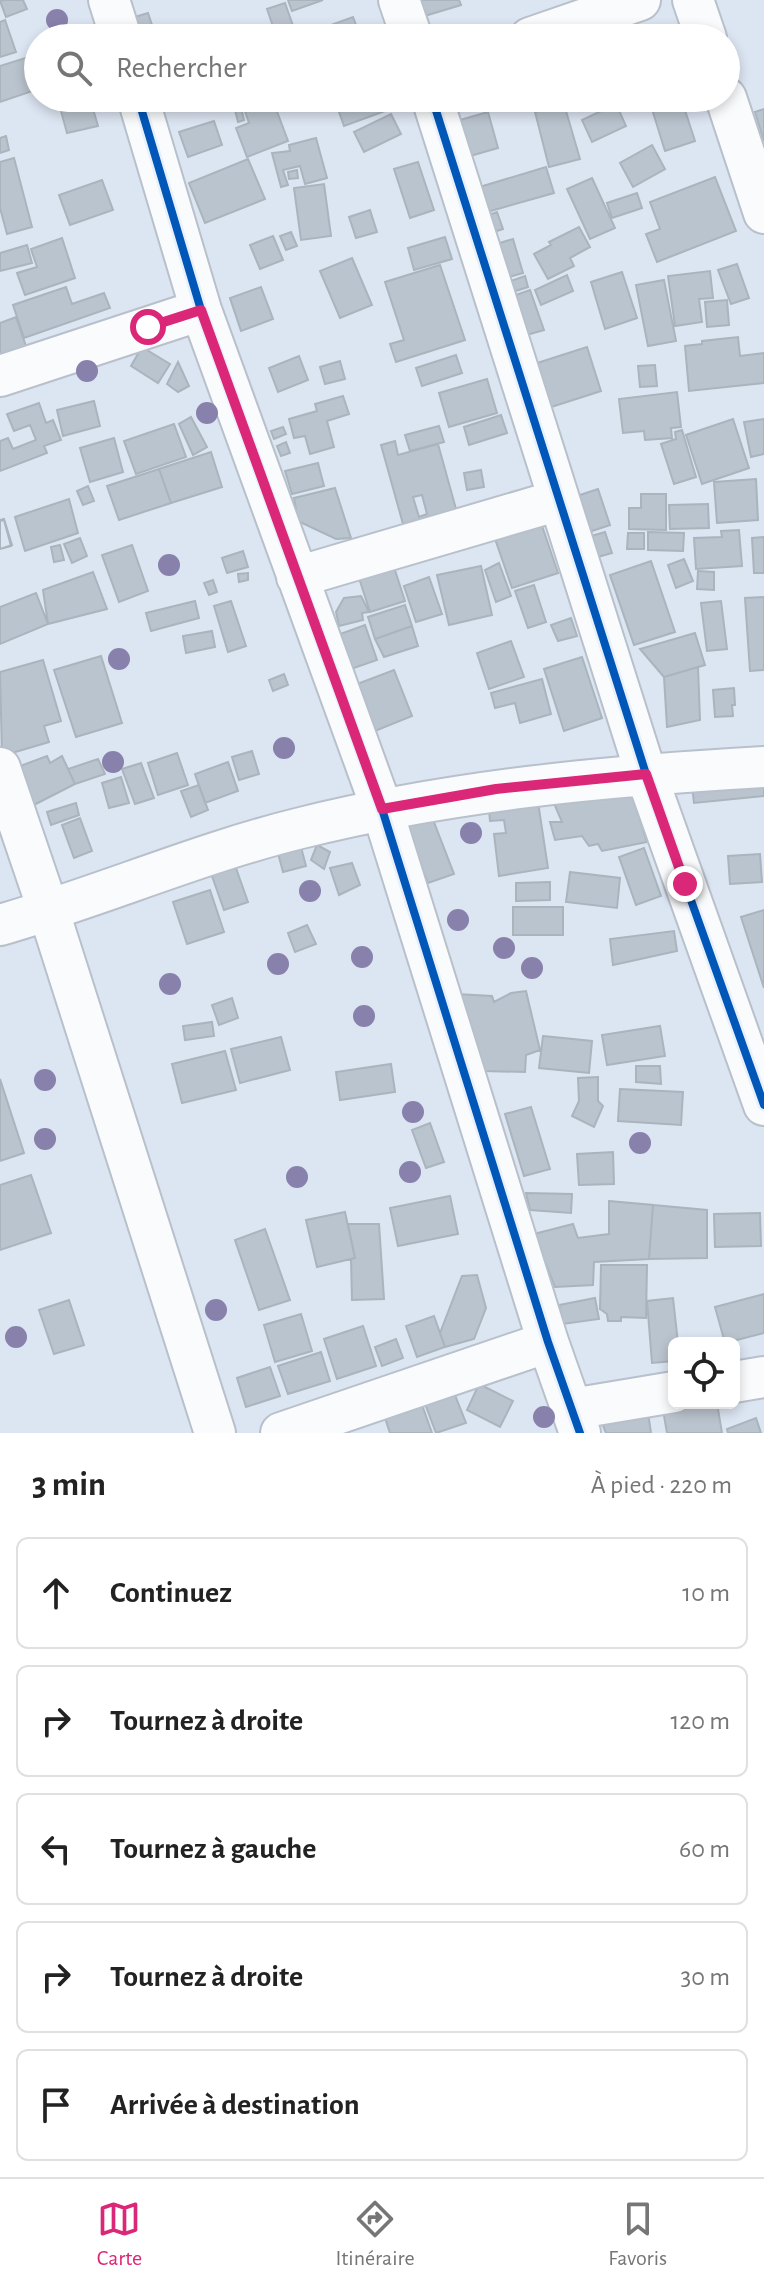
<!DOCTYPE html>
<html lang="fr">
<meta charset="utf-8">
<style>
body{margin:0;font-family:"Alegreya Sans",sans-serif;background:#f6f6f6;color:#222}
.controls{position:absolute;right:24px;bottom:24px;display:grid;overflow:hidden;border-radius:12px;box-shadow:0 4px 12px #0003}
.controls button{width:72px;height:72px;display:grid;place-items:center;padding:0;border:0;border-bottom:2px solid #e0e0e0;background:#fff;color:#222;font:40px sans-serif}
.stop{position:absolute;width:24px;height:24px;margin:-18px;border:6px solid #db2777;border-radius:50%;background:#fff}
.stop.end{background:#db2777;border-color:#fff;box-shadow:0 2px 8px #0008}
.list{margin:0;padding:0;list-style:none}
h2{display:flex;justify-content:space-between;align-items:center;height:104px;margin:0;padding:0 32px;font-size:34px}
h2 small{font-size:26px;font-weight:400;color:#767676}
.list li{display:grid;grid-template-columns:52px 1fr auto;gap:24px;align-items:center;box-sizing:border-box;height:112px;margin:0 16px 16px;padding:0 16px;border:2px solid #e0e0e0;border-radius:12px}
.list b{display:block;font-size:30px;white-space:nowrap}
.list em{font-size:26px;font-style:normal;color:#767676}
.icon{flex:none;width:44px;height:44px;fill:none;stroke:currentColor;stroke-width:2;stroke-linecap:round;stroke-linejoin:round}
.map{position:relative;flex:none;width:764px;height:1433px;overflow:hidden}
.search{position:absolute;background:#fff;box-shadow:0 4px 12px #0003;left:24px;right:24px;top:24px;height:88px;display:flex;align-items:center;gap:20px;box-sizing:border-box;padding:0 28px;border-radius:44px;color:#767676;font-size:30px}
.sheet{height:744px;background:#fff}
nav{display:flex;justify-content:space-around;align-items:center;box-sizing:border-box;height:112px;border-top:2px solid #e0e0e0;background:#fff;font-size:22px;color:#767676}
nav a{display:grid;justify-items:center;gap:4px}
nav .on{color:#db2777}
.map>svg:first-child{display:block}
.building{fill:#bac4ce;stroke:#aab4bd;stroke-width:2;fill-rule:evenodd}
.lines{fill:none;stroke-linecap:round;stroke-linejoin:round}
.minor-casing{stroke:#b8c0cb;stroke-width:44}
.minor{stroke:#fafbfd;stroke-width:40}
.cycleway-casing{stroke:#e8f0fc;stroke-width:13}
.cycleway{stroke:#0057b8;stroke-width:8}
.tree{fill:#8781ac}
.route{stroke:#db2777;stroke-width:10}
</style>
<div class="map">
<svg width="764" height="1433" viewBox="0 0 764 1433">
<rect width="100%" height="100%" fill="#dce5f2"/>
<path class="building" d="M4,0H23L27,9L6,17L0,1Z
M288,0H323L292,11Z
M412,0H459L461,5L418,18Z
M285,3L297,37L296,38H277L267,9Z
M148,13L155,34L144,38H132L125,20Z
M353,17L361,38H320L317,30Z
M5,20L16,52L0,57V22Z
M630,23L635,38H604L602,32Z
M173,28L176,38H144Z
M38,54V89L0,102V66Z
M165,98H198V99L169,108Z
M248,98H272L288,141L247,157L236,128L249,123L241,100Z
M334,98H415V100L344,126Z
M596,98H621L602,108Z
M674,98H681L695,141L665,151L651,106Z
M91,102L98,126L67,133L61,111Z
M564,104L580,159L549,167L535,112Z
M616,104L626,126L592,142L582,120Z
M241,108L244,120L238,122L235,110Z
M764,109V141L755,112Z
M488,112L498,148L463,158L453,122Z
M391,114L401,134L364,152L354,132Z
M214,121L222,145L188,157L179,132Z
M6,136L9,150L0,153V138Z
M316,138L327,178L305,184L300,166L283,170L288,185L281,187L272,153L290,151L289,145Z
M652,145L665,169L633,187L620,163Z
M14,158L32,227L7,234L0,208V162Z
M248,159L265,199L205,223L189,183Z
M418,162L434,210L410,218L394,169Z
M546,167L554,193L480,214L473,189Z
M297,170L298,178L289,179L288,172Z
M715,177L736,231L657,262L646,234L660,229L650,202Z
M592,178L615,228L590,239L567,189Z
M102,180L113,210L70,225L59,195Z
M324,184L331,236L301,240L294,188Z
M637,193L642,208L612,218L607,203Z
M370,210L377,232L356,238L349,217Z
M497,212L503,229L487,234L481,218Z
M579,227L590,247L570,258L574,266L548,279L534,254L551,245L549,242Z
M291,232L297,246L286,250L280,236Z
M273,236L283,260L260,269L250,245Z
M445,237L452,259L414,270L408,248Z
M62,238L75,278L25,295L17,273L37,267L31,249Z
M513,239L523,273L502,279L493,245Z
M27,245L32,263L0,271V253Z
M352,258L372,305L340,318L320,271Z
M737,264L749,298L731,304L718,270Z
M440,265L465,340L396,362L390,344L404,340L385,282Z
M710,271L713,298L699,299L702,322L675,326L668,276Z
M622,272L637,318L605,329L591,282Z
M567,275L573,291L541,305L535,290Z
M525,276L528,287L509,293L505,283Z
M664,280L676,341L648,346L636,285Z
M66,287L72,304L104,293L110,308L24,338L13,305Z
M261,287L273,319L241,331L230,298Z
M530,290L544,330L523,336L510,297Z
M727,300L729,325L707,327L705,302Z
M16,317L27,349L0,358V323Z
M738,337L740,356L764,353V383L689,391L685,346L702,344V341Z
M142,347L170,364L158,383L131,366Z
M587,347L601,391L542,410L528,366Z
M456,355L462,373L422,386L416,368Z
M299,356L308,380L278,392L269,368Z
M340,361L345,379L325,384L320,367Z
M178,362L189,386L178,392L167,384Z
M655,365L657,386L640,387L638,366Z
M487,379L497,413L449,427L439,393Z
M677,392L681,427L671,428L672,438L645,440L644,431L623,433L619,399Z
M343,396L349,414L327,421L334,447L310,454L305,436L294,438L289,419L317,411L315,404Z
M94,401L100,426L63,436L57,410Z
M39,403L46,423L53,420L61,440L44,446L47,453L0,471V441L8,438L13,449L36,440L30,425L14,431L7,414Z
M501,415L507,433L469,445L464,427Z
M191,417L207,447L193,455L179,424Z
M733,419L749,468L702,484L686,435Z
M764,419V454L751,457L744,422Z
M174,424L186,457L136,474L124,441Z
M439,426L444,442L410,451L405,435Z
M283,427L286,434L274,439L271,431Z
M682,430L696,477L674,484L661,444L676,439L675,432Z
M114,438L123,472L90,482L80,448Z
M395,441L398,455L438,444L456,509L403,524L381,445ZM422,495L427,514L419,517L413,497Z
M286,442L290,453L281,456L277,446Z
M211,452L222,487L171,503L159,469Z
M318,463L324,486L292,494L285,471Z
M159,469L171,503L119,520L107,486Z
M481,470L484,487L467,490L464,473Z
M756,479L758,520L717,523L714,482Z
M88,486L94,501L83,505L77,491Z
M335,488L351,538L336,539L298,521L294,498Z
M598,489L610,525L589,532L577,496Z
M641,494H666V530L629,529V508H641Z
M69,499L78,533L25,551L15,517Z
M708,504L709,528L670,529L669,505Z
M538,514L558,573L512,588L492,530Z
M4,519L12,545L0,549V520Z
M4,520L11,546L0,549V521Z
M739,530L742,566L696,569L694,538L722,537L721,531Z
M605,532L612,553L594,558L588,537Z
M648,532L684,533L683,551L648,550Z
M628,533H644V549H627Z
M764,537V573H754L752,538Z
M80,538L87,556L72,563L64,544Z
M60,545L64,560L54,562L51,547Z
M132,545L148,591L119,602L102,555Z
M243,551L248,567L227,573L222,558Z
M684,559L693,581L676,588L668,565Z
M651,561L675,632L634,645L610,575Z
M499,563L511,596L496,602L485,570Z
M393,564L405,601L370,612L358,575Z
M481,566L492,615L449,625L437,575Z
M698,571L714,572V590L697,589Z
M93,572L107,609L48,624L43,590Z
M248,573V580L239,582L238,574Z
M429,577L442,614L416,622L404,586Z
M213,580L217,592L209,595L204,583Z
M534,585L546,622L528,628L515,591Z
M36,593L48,624L0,644V607Z
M361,596L369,612L362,613L363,620L339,626L336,612L344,598Z
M764,597V670L750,671L745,598Z
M195,601L199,618L151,631L146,613Z
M231,601L246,646L228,652L214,606Z
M721,601L727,649L707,651L701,603Z
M405,605L412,626L375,639L368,617Z
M571,618L577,636L558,641L551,625Z
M365,625L377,660L351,669L340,634Z
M412,626L418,646L384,657L375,639Z
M212,631L215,647L186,653L183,636Z
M695,633L705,665L664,677L640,649Z
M511,641L524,677L489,689L477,653Z
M101,656L122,723L76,737L54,670Z
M582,657L602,718L564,731L544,669Z
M43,660L61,721L44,726L49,742L2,756L0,672Z
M698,667L700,720L667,727L664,677Z
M394,670L412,716L375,731L357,684Z
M284,674L288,685L273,691L269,680Z
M542,679L551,714L520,723L515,703L495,708L491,693Z
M734,688L735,705H732L733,716L715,717L713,690Z
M252,751L259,774L239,780L232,757Z
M177,753L188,785L158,795L148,763Z
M47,756L50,763L62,756L75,784L22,811L7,771Z
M98,759L105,774L75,784L68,769Z
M228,762L238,791L205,803L195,774Z
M141,763L154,798L135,804L122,769Z
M691,776L764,778V796L694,803Z
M121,777L129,803L109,808L102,783Z
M627,779L647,842L602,851L598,844L589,846L582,836L555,840L550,822H562L548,789Z
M199,785L208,810L191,817L181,791Z
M536,789L548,868L499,876L494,834L506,833L504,820L490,821L488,797Z
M76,803L79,815L51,825L47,812Z
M432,817L454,874L428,883L406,827Z
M80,818L92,851L74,858L62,825Z
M297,832L306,866L283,872L274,838Z
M317,845L330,852L324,869L311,860Z
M644,848L661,896L636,905L619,857Z
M231,854L248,902L224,910L207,862Z
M760,854L762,882L730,884L728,856Z
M352,863L360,885L339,895L330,868Z
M570,872L620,878L617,908L566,902Z
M550,882V900L516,901V883Z
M210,890L224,932L187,944L173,902Z
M513,907H563V935H513Z
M764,910V988L741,917Z
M307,925L316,944L295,952L288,933Z
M674,931L677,951L613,965L610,939Z
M526,991L540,1050L526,1055L525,1072L484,1071L457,994L492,996L494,1002L511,993Z
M232,998L238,1018L219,1025L212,1005Z
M212,1022L214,1036L185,1040L183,1026Z
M660,1026L665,1056L607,1065L602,1035Z
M543,1036L592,1041L589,1073L539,1068Z
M281,1037L290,1070L240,1083L231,1049Z
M225,1051L236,1090L182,1103L172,1064Z
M391,1064L395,1092L340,1100L336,1072Z
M636,1066H660L661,1084L636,1082Z
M598,1077V1101L603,1106L594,1127L572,1116L579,1101L578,1078Z
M0,1079L24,1153L0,1161Z
M620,1089L683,1092L681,1125L618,1121Z
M531,1107L550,1169L524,1176L505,1114Z
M430,1123L444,1162L426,1168L412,1130Z
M613,1152L614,1184L579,1185L577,1154Z
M31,1175L51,1233L0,1250V1185Z
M526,1193L572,1194L571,1213L530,1210Z
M450,1196L458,1234L398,1246L390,1208Z
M609,1201L653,1205L649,1259L594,1262L593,1285L555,1287L534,1234L573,1224L578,1238L609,1234Z
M653,1205L707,1210V1258L649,1259Z
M345,1212L355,1258L317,1267L306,1220Z
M760,1213L761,1246L715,1247L714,1214Z
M348,1224H379L384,1299L352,1300L351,1259L355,1258Z
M265,1229L290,1300L259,1310L235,1240Z
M601,1265H647L646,1318L621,1317V1321H608L607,1314L600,1309Z
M477,1275L486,1308L474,1339L445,1347L440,1333L462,1276Z
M764,1294V1333L725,1343L715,1307Z
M595,1298L599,1319L563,1324L559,1305Z
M673,1298L678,1343H674V1361L652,1363L647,1301Z
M69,1300L84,1345L54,1354L39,1310Z
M301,1314L312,1351L275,1362L264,1325Z
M434,1316L445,1347L417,1357L406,1326Z
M363,1326L376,1366L337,1379L324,1339Z
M396,1339L403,1358L382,1366L375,1347Z
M321,1352L330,1381L288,1394L278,1366Z
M270,1367L280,1396L246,1407L237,1378Z
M479,1384L513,1401L500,1427L467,1410Z
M453,1390L466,1423L436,1433L424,1401Z
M421,1402L432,1433H390L384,1415Z
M709,1403H717L722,1433H667L663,1410Z
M647,1406L651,1433H606L598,1413Z
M756,1418L761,1433H728L727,1429Z"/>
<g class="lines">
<g class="minor-casing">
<path id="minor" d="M109,0L121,38
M399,0L412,38
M693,0L706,38
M530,38L640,0
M138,98L201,310L382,809L548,1342L580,1433
M432,98L646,774L764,1105
M726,98L764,213
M0,376L201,310
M297,577L559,500
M0,768L49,912L215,1433
M0,925C101,896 199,853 301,828C453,790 607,776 764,767
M734,1382L764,1377
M572,1409L674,1392
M281,1433L548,1342"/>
</g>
<use href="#minor" class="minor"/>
<g class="cycleway-casing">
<path id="cycleway" d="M138,98L201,310L382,809L548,1342L580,1433
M432,98L646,774L764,1105"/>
</g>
<use href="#cycleway" class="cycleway"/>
</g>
<g class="tree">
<circle cx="57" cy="20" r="11"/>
<circle cx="87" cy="371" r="11"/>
<circle cx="207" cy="413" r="11"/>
<circle cx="169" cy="565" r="11"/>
<circle cx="119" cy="659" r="11"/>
<circle cx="284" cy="748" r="11"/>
<circle cx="113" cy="762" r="11"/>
<circle cx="471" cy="833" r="11"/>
<circle cx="310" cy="891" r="11"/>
<circle cx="458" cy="920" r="11"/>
<circle cx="504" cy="948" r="11"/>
<circle cx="362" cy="957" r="11"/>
<circle cx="278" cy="964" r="11"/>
<circle cx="532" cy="968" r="11"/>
<circle cx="170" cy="984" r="11"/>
<circle cx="364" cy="1016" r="11"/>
<circle cx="45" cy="1080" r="11"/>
<circle cx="413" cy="1112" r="11"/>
<circle cx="45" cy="1139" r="11"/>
<circle cx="640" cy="1143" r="11"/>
<circle cx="410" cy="1172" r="11"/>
<circle cx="297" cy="1177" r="11"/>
<circle cx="216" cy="1310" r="11"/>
<circle cx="16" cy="1337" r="11"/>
<circle cx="544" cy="1417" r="11"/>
</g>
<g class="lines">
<path class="route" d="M148,327L201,310L382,809L496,789L646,774L685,884"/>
</g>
</svg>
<div class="controls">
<button><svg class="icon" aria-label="locate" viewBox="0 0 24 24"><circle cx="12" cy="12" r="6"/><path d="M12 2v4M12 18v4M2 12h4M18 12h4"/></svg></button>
</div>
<div class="stop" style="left:148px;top:327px"></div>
<div class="stop end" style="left:685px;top:884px"></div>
<div class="search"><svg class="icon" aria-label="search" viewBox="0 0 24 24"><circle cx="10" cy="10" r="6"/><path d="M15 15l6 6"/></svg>Rechercher</div>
</div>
<section class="sheet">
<h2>3 min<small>À pied · 220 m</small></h2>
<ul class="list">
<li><svg class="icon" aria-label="ahead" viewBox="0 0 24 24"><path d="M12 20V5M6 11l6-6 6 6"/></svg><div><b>Continuez</b></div><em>10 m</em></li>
<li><svg class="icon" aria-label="right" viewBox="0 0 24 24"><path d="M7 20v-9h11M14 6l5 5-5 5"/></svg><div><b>Tournez à droite</b></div><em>120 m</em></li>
<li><svg class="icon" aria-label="left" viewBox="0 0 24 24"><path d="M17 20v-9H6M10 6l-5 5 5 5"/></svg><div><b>Tournez à gauche</b></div><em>60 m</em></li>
<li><svg class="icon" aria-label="right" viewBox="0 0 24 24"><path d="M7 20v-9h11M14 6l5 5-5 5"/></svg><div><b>Tournez à droite</b></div><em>30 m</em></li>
<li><svg class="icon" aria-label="arrive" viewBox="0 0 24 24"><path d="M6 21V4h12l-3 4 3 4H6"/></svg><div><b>Arrivée à destination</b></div></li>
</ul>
</section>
<nav>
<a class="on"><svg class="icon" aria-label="map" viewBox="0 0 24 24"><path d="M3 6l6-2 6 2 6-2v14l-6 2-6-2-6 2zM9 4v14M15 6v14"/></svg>Carte</a>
<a><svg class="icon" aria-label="directions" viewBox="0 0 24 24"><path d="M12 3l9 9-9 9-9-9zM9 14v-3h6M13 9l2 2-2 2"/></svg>Itinéraire</a>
<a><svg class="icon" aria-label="saved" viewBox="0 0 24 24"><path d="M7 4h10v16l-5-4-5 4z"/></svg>Favoris</a>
</nav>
